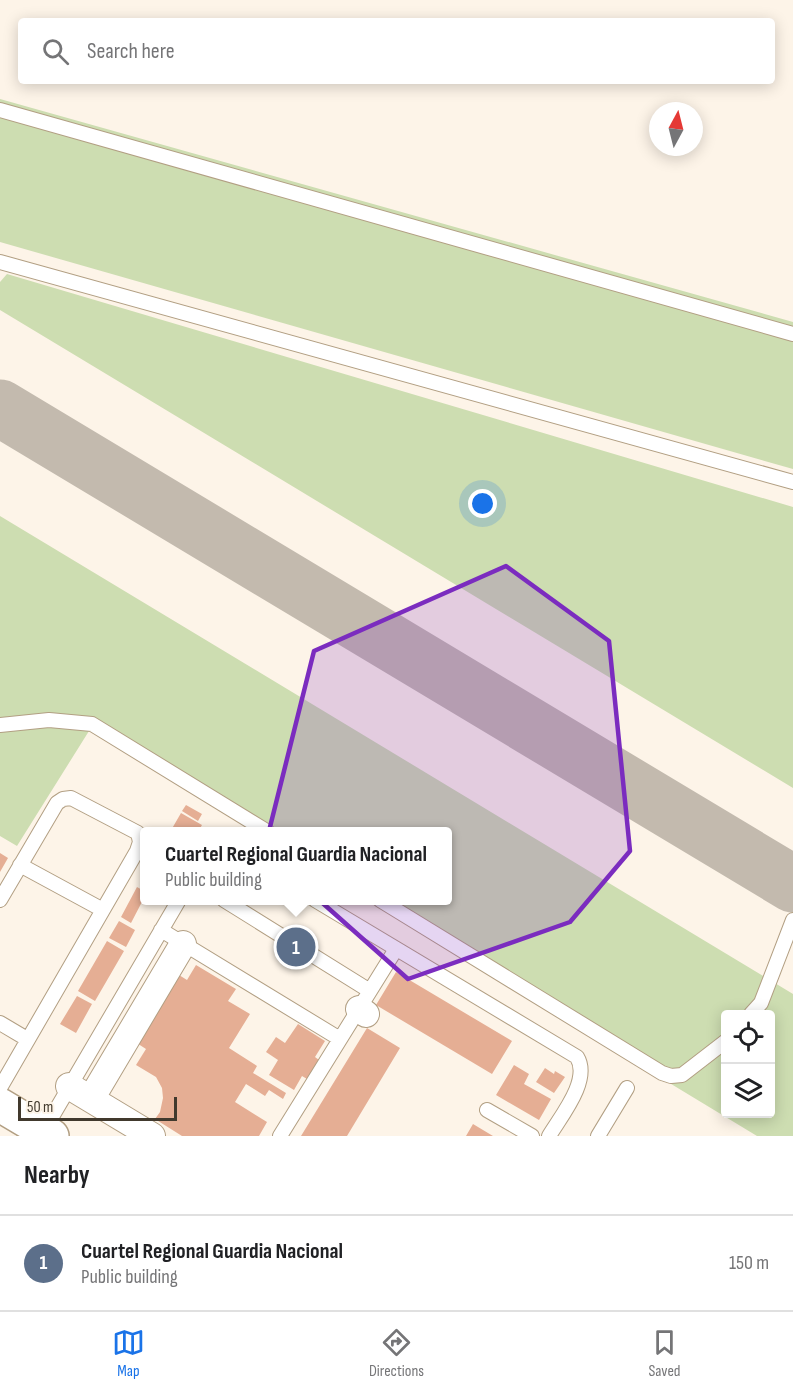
<!DOCTYPE html>
<style>
body{margin:0;font-family:"Sofia Sans Condensed",sans-serif;background:#f2f2f2;color:#202124}
.controls{position:absolute;right:18px;bottom:18px;display:grid;overflow:hidden;border-radius:6px;box-shadow:0 3px 15px #0003}
.controls button{width:54px;height:54px;display:grid;place-items:center;padding:0;border:0;border-bottom:2px solid #e0e0e0;background:#fff;color:#202124;font:30px sans-serif}
.compass{position:absolute;left:649px;top:102px;width:54px;height:54px;border-radius:50%;background:#fff;box-shadow:0 3px 15px #0003;rotate:7deg}
.scale{position:absolute;left:18px;bottom:15px;width:159px;box-sizing:border-box;padding-left:6px;border:3px solid #41392d;border-top:0;font-size:16px;line-height:21px;white-space:nowrap;color:#41392d;-webkit-text-stroke:4px #fdf4e8;paint-order:stroke}
.you{position:absolute;left:483px;top:504px;width:21px;height:21px;margin:-15px;border:4px solid #fff;border-radius:50%;background:#1a73e8;box-shadow:0 0 0 9px #1a73e833}
.badge{display:grid;place-items:center;width:39px;height:39px;border-radius:50%;background:#1a73e8;color:#fff;font-size:20px;font-weight:700}
.pin{position:absolute;translate:-50% -50%;border:3px solid #fff;box-shadow:0 2px 6px #0006}
.popup{position:absolute;left:140px;top:827px;width:312px;height:78px;box-sizing:border-box;display:grid;place-content:center;border-radius:6px;background:#fff;filter:drop-shadow(0 2px 4px #0005);font-size:20px;white-space:nowrap;color:#757577}
.popup b{font-size:22px;color:#202124}
.popup::after{content:'';position:absolute;left:50%;top:100%;margin-left:-12px;border:12px solid transparent;border-top-color:#fff}
.list{margin:0;padding:0;list-style:none}
h2{display:flex;justify-content:space-between;align-items:center;height:78px;margin:0;padding:0 24px;font-size:26px}
h2 small{font-size:20px;font-weight:400;color:#757577}
.list li{display:grid;grid-template-columns:39px 1fr auto;gap:18px;align-items:center;box-sizing:border-box;height:96px;padding:0 24px;border-top:2px solid #e0e0e0}
.list b{display:block;font-size:22px;white-space:nowrap}
.list p{margin:0;font-size:20px;white-space:nowrap;color:#757577}
.list em{font-size:20px;font-style:normal;color:#757577}
.icon{flex:none;width:33px;height:33px;fill:none;stroke:currentColor;stroke-width:2;stroke-linecap:round;stroke-linejoin:round}
.map{position:relative;flex:none;width:793px;height:1136px;overflow:hidden}
.search{position:absolute;background:#fff;box-shadow:0 3px 15px #0003;left:18px;right:18px;top:18px;height:66px;display:flex;align-items:center;gap:15px;box-sizing:border-box;padding:0 21px;border-radius:6px;color:#757577;font-size:22px}
.sheet{height:174px;background:#fff}
nav{display:flex;justify-content:space-around;align-items:center;box-sizing:border-box;height:84px;border-top:2px solid #e0e0e0;background:#fff;font-size:16px;color:#757577}
nav a{display:grid;justify-items:center;gap:3px}
nav .on{color:#1a73e8}
.map>svg:first-child{display:block}
.green{fill:#cdddb1;fill-rule:evenodd}
.lines{fill:none;stroke-linecap:round;stroke-linejoin:round}
.taxiway{stroke:#c3baae;stroke-width:57}
.building{fill:#e5ae94}
.lane-casing{stroke:#b29f83;stroke-width:16}
.street-casing{stroke:#b29f83;stroke-width:28}
.secondary-casing{stroke:#b29f83;stroke-width:36}
.lane{stroke:#fff;stroke-width:14}
.street{stroke:#fff;stroke-width:26}
.secondary{stroke:#fff;stroke-width:33}
.marked{fill:#7b2cbf;fill-opacity:0.2;stroke:#7b2cbf;stroke-width:4.5;stroke-linejoin:round}
</style>
<div class="map">
<svg width="793" height="1136" viewBox="0 0 793 1136">
<rect width="100%" height="100%" fill="#fdf4e8"/>
<path class="green" d="M0,99L793,322V469L0,242Z
M7,274L793,507V788L0,310V282Z
M0,516L793,994V1136H757L369,901L448,900V832L255,831L89,731L17,846L0,836ZM726,1014H770V1114H726Z"/>
<g class="lines">
<path class="taxiway" d="M0,408L793,884"/>
</g>
<path class="building" d="M186,805L202,814L198,821L182,811Z
M181,813L202,825L198,832H170Z
M0,853L8,858L0,872Z
M137,887L144,891V898L131,923L121,917Z
M119,921L135,930L126,947L109,938Z
M107,941L124,951L95,1001L78,991Z
M196,965L236,989L228,1001L250,1014L229,1048L257,1066L253,1073L286,1093L283,1099L269,1090L265,1096L246,1084L235,1102L267,1122L259,1136H182L155,1119L160,1112L163,1098L162,1088L156,1077L136,1065L146,1049L129,1038L171,970L187,980Z
M396,972L512,1041L492,1074L376,1005Z
M77,996L92,1004L76,1033L60,1024Z
M298,1024L325,1041L315,1057L319,1060L307,1079L302,1076L294,1090L269,1075L278,1060L266,1052L276,1037L285,1043Z
M367,1028L400,1048L347,1136H301Z
M514,1065L529,1074L524,1084L551,1099L539,1120L496,1095Z
M545,1068L554,1074L555,1071L565,1077L554,1093L536,1082Z
M473,1124L493,1136H466Z"/>
<g class="lines">
<g class="lane-casing">
<path id="lane" d="M0,110L793,334
M0,262L793,482
M0,725L49,720L92,724L268,832
M20,865L103,910
M0,900L57,803L63,799L71,798L138,833L140,842L137,851L0,1088
M224,900L370,991
M315,900L577,1057C591,1080 561,1116 549,1136
M380,900L662,1073L671,1076L682,1075L726,1041
M161,930L340,1039
M751,1014L761,1003L793,920
M0,1023L27,1039
M487,1110L532,1136
M43,1132L179,900
M280,1136L396,949
M598,1136L627,1088"/>
</g>
<g class="street-casing">
<path id="street" d="M359,1009L366,1014
M69,1086L152,1136
M91,1099L183,944"/>
</g>
<g class="secondary-casing">
<path id="secondary" d="M0,1105L52,1136"/>
</g>
<use href="#lane" class="lane"/>
<use href="#street" class="street"/>
<use href="#secondary" class="secondary"/>
</g>
<path class="marked" d="M506,566L609,641L630,851L570,922L408,979L264,851L314,651Z"/>
</svg>
<div class="controls">
<button><svg class="icon" aria-label="locate" viewBox="0 0 24 24"><circle cx="12" cy="12" r="6"/><path d="M12 2v4M12 18v4M2 12h4M18 12h4"/></svg></button>
<button><svg class="icon" aria-label="layers" viewBox="0 0 24 24"><path d="M12 4l9 5-9 5-9-5zM3 14l9 5 9-5"/></svg></button>
</div>
<svg class="compass" viewBox="-18 -18 36 36"><path d="M0-13l5 13h-10z" fill="#e53935"/><path d="M0 13l5-13h-10z" fill="#757577"/></svg>
<div class="scale">50 m</div>
<div class="you"></div>
<div class="pin badge" style="left:296px;top:947px;background:#5c6f8a">1</div>
<div class="popup"><b>Cuartel Regional Guardia Nacional</b>Public building</div>
<div class="search"><svg class="icon" aria-label="search" viewBox="0 0 24 24"><circle cx="10" cy="10" r="6"/><path d="M15 15l6 6"/></svg>Search here</div>
</div>
<section class="sheet">
<h2>Nearby<small></small></h2>
<ul class="list">
<li><span class="badge" style="background:#5c6f8a">1</span><div><b>Cuartel Regional Guardia Nacional</b><p>Public building</p></div><em>150 m</em></li>
</ul>
</section>
<nav>
<a class="on"><svg class="icon" aria-label="map" viewBox="0 0 24 24"><path d="M3 6l6-2 6 2 6-2v14l-6 2-6-2-6 2zM9 4v14M15 6v14"/></svg>Map</a>
<a><svg class="icon" aria-label="directions" viewBox="0 0 24 24"><path d="M12 3l9 9-9 9-9-9zM9 14v-3h6M13 9l2 2-2 2"/></svg>Directions</a>
<a><svg class="icon" aria-label="saved" viewBox="0 0 24 24"><path d="M7 4h10v16l-5-4-5 4z"/></svg>Saved</a>
</nav>
